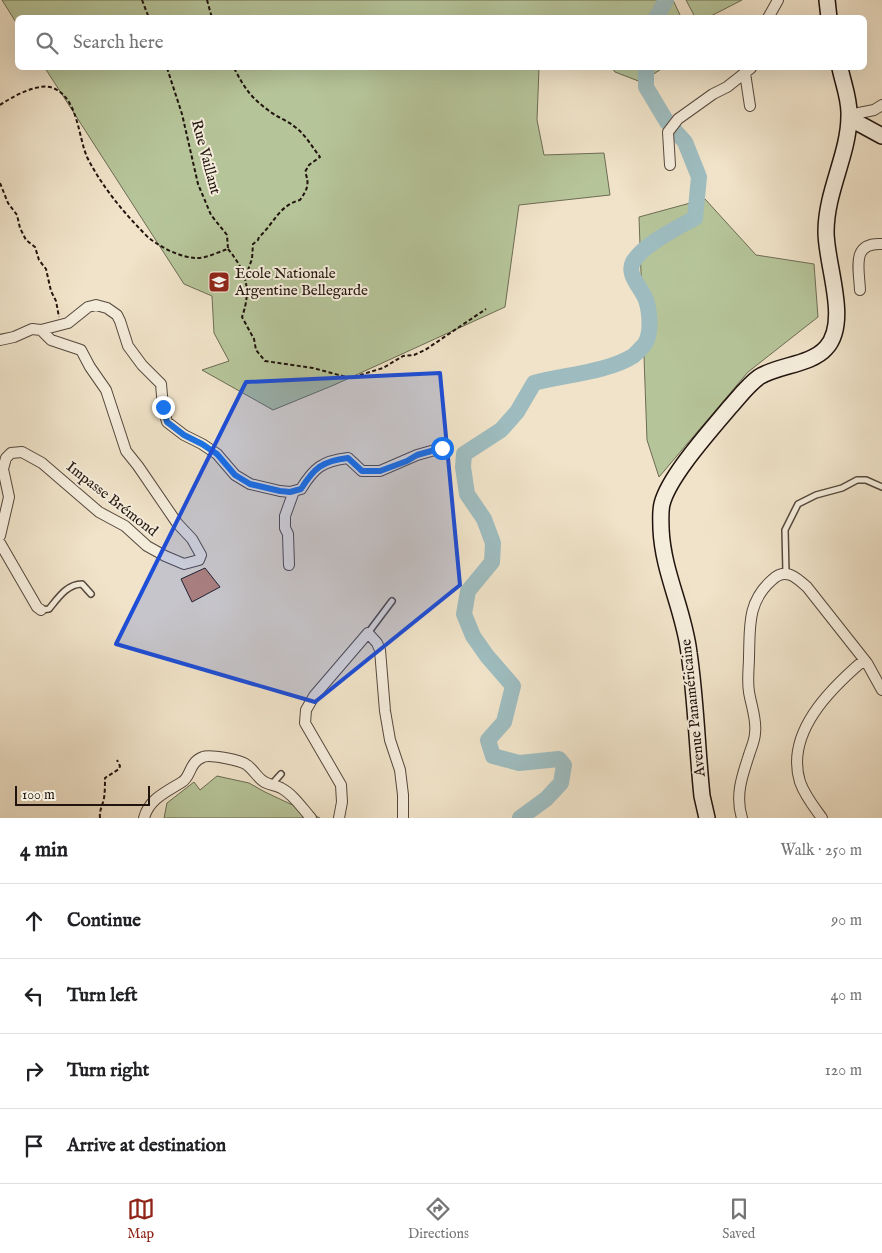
<!DOCTYPE html>
<meta charset="utf-8">
<style>
body{margin:0;font-family:"IM FELL English",serif;background:#f2f2f2;color:#202124}
.scale{position:absolute;left:15px;bottom:12px;width:135px;box-sizing:border-box;padding-left:5px;border:2px solid #21140e;border-top:0;font-size:14px;line-height:18px;white-space:nowrap;color:#21140e;-webkit-text-stroke:4px #f5eddc;paint-order:stroke}
.stop{position:absolute;width:15px;height:15px;margin:-11px;border:4px solid #1a73e8;border-radius:50%;background:#fff}
.stop.end{background:#1a73e8;border-color:#fff;box-shadow:0 1px 5px #0008}
.list{margin:0;padding:0;list-style:none}
h2{display:flex;justify-content:space-between;align-items:center;height:65px;margin:0;padding:0 20px;font-size:21px}
h2 small{font-size:16px;font-weight:400;color:#757577}
.list li{display:grid;grid-template-columns:32px 1fr auto;gap:15px;align-items:center;box-sizing:border-box;height:75px;padding:0 20px;border-top:1px solid #e0e0e0}
.list b{display:block;font-size:19px;white-space:nowrap}
.list em{font-size:16px;font-style:normal;color:#757577}
.icon{flex:none;width:28px;height:28px;fill:none;stroke:currentColor;stroke-width:2;stroke-linecap:round;stroke-linejoin:round}
.map{position:relative;flex:none;width:882px;height:818px;overflow:hidden}
.search{position:absolute;background:#fff;box-shadow:0 5px 20px #0002;left:15px;right:15px;top:15px;height:55px;display:flex;align-items:center;gap:12px;box-sizing:border-box;padding:0 18px;border-radius:8px;color:#757577;font-size:19px}
.sheet{height:365px;background:#fff}
nav{display:flex;justify-content:space-around;align-items:center;box-sizing:border-box;height:70px;border-top:1px solid #e0e0e0;background:#fff;font-size:14px;color:#757577}
nav a{display:grid;justify-items:center;gap:2px}
nav .on{color:#8f2418}
.map>svg:first-child{display:block}
.green{fill:#b6c499;stroke:#6c6c54}
.lines{fill:none;stroke-linecap:round;stroke-linejoin:round}
.river{stroke:#9ebcbf;stroke-width:16}
.building{fill:#cb8a69;stroke:#21140e}
.lane-casing{stroke:#55483d;stroke-width:8}
.street-casing{stroke:#55483d;stroke-width:12}
.secondary-casing{stroke:#21140e;stroke-width:18}
.path{stroke:#21140e;stroke-width:2;stroke-dasharray:4 2.5;stroke-linecap:butt}
.lane{stroke:#f5eddc;stroke-width:5}
.street{stroke:#f5eddc;stroke-width:10}
.secondary{stroke:#f5eddc;stroke-width:15}
.route{stroke:#1a73e8;stroke-width:6}
.marked{fill:#1d4ed8;fill-opacity:0.2;stroke:#1d4ed8;stroke-width:4;stroke-linejoin:round}
.labels{text-anchor:middle;dominant-baseline:central;stroke-width:4;stroke-linejoin:round;paint-order:stroke}
.street-label{font-size:15px;fill:#21140e;stroke:#f5eddc}
.poi-label{font-size:15px;fill:#21140e;stroke:#f5eddc;text-anchor:start}
</style>
<div class="map">
<svg width="882" height="818" viewBox="0 0 882 818">
<rect width="100%" height="100%" fill="#f0e3c9"/>
<filter id="stains"><feTurbulence type="fractalNoise" baseFrequency=".004" numOctaves="4"/><feColorMatrix values="0 0 0 0 .2 0 0 0 0 .09 0 0 0 0 .02 0 0 0 .5 -.17"/></filter>
<radialGradient id="worn" r=".72"><stop offset=".6" stop-color="#630" stop-opacity="0"/><stop offset="1" stop-color="#630" stop-opacity=".3"/></radialGradient>
<path class="green" d="M2,0H673L681,17L18,18L17,24Z
M686,0H742L709,17H695Z
M45,68H539L537,120L544,155L604,153L610,195L519,205L505,307L334,385L273,410L202,370L229,361L214,333L212,296L184,284Z
M612,68H663L641,82L615,72Z
M705,199L756,255L814,264L818,317L748,372L659,477L647,440L639,217Z
M217,776L249,783L265,792L320,818H164L167,803L194,782L200,790Z"/>
<g class="lines">
<path class="river" d="M656,18L666,0
M520,818L546,799L561,783L564,765L559,759L519,763L493,756L488,740L504,722L513,686L487,656L473,636L464,614L468,591L492,562L493,543L484,519L467,494L463,467L464,454L501,430L517,412L534,383C563,375 608,372 633,356C637,353 641,348 644,345C652,335 650,312 646,300C642,288 626,275 633,262C644,244 677,228 695,218L699,177L685,142L667,122L646,87V68"/>
</g>
<path class="building" d="M205,568L220,587L192,602L181,579Z"/>
<g class="lines">
<g class="lane-casing">
<path id="lane" d="M786,573L785,530L798,504L816,495L842,488L857,480H866L882,487
M41,610L49,609C58,598 67,584 82,584L91,594
M368,633L392,601
M272,784L281,774"/>
</g>
<g class="street-casing">
<path id="street" d="M768,18L778,0
M745,73L750,106
M849,115L874,110L882,105
M670,165L668,132L678,119L713,94L727,87L751,68
M860,290C859,268 851,242 882,244
M0,340L14,337L32,329L41,330L68,323L88,307L96,305L107,308L117,315L120,321L128,346L142,365L161,384L163,407L167,422L184,435L202,444L217,454L235,475L250,484L280,491L290,492L301,489C314,468 322,461 348,458L362,471H380L417,455L442,448
M0,536L9,497L3,469L6,458L11,453L22,452L42,463L99,512L125,526L147,546L165,556L184,564L199,560L201,555L192,539L177,523L138,466L126,451L106,390L90,367L81,350L51,340L41,330
M0,543L37,607L41,610
M289,565L288,534L285,528V516L294,491
M144,818C149,799 166,792 182,782C191,777 189,762 203,757C209,754 241,760 247,765C253,769 257,777 263,781C268,785 276,785 281,788C293,794 302,808 311,818
M339,818L342,802L341,785L305,723L306,710L314,696L368,633L377,643L380,650L385,711L390,740L400,770L403,795V817
M742,818C735,796 742,776 749,755C751,748 755,740 755,733C757,720 751,705 749,692C747,680 749,668 749,657C750,627 747,602 772,580C785,567 796,577 807,587L867,663L882,690
M822,818C814,807 805,796 800,782C785,733 830,689 864,660"/>
</g>
<g class="secondary-casing">
<path id="secondary" d="M827,0L829,18
M849,118L882,136
M707,818L702,796C697,748 696,700 689,653C684,610 663,573 661,529C661,521 660,512 662,504C669,476 711,430 730,407C739,397 748,385 759,377C778,365 811,365 826,348C850,322 826,265 826,232C826,191 849,154 849,116C850,100 843,83 840,68"/>
</g>
<path class="path" d="M142,0L149,18
M207,0L212,18
M167,68L182,114L198,184L211,215L227,235L228,249
M234,68C244,87 250,97 268,110C276,117 287,120 295,127C306,135 312,147 320,157L309,165L305,172C310,184 307,190 300,200C278,206 274,224 259,237L258,240L253,244L252,259L245,278
M0,105C12,97 38,82 53,88C78,98 78,136 87,157C100,183 119,207 139,228C143,232 148,238 153,241C164,249 181,257 195,258C205,259 218,252 228,249
M0,183L8,203L17,215L20,228L26,240L35,247L39,260L46,269L51,291L56,301L59,317
M228,249C246,271 252,289 242,317L254,339L256,350L265,361L313,368L350,378L383,368L403,356L414,355L425,350L486,309
M100,818C99,810 103,805 104,798C105,792 105,784 105,778L119,769L120,766L117,760"/>
<use href="#lane" class="lane"/>
<use href="#street" class="street"/>
<use href="#secondary" class="secondary"/>
</g>
<g class="lines">
<path class="route" d="M163,407L167,422L184,435L202,444L217,454L235,475L250,484L280,491L290,492L301,489C314,468 322,461 348,458L362,471H380L407,461L417,455L442,448"/>
</g>
<path class="marked" d="M440,373L460,585L315,702L116,644L246,382Z"/>
<defs>
<g id="school-square" transform="scale(1.125)"><rect x="-9" y="-9" width="18" height="18" rx="4" fill="#8f2418" stroke="#f5eddc"/><path d="M0-5L7-2L0 1L-7-2ZM-4 1L0 2.5L4 1V4Q0 6-4 4Z" fill="#fff"/></g>
</defs>
<g fill-rule="evenodd">
<use href="#school-square" x="219" y="282"/>
</g>
<g class="labels">
<g class="street-label">
<text transform="translate(206 157) rotate(75)">Rue Vaillant</text>
<text transform="translate(112 499) rotate(38)">Impasse Brémond</text>
<text transform="translate(693 708) rotate(-96)">Avenue Panaméricaine</text>
</g>
<g class="poi-label">
<text x="235" y="273">Ecole Nationale<tspan x="235" dy="17">Argentine Bellegarde</tspan></text>
</g>
</g>
<rect width="100%" height="100%" filter="url(#stains)"/>
<rect width="100%" height="100%" fill="url(#worn)"/>
</svg>
<div class="scale">100 m</div>
<div class="stop" style="left:442px;top:448px"></div>
<div class="stop end" style="left:163px;top:407px"></div>
<div class="search"><svg class="icon" aria-label="search" viewBox="0 0 24 24"><circle cx="10" cy="10" r="6"/><path d="M15 15l6 6"/></svg>Search here</div>
</div>
<section class="sheet">
<h2>4 min<small>Walk · 250 m</small></h2>
<ul class="list">
<li><svg class="icon" aria-label="ahead" viewBox="0 0 24 24"><path d="M12 20V5M6 11l6-6 6 6"/></svg><div><b>Continue</b></div><em>90 m</em></li>
<li><svg class="icon" aria-label="left" viewBox="0 0 24 24"><path d="M17 20v-9H6M10 6l-5 5 5 5"/></svg><div><b>Turn left</b></div><em>40 m</em></li>
<li><svg class="icon" aria-label="right" viewBox="0 0 24 24"><path d="M7 20v-9h11M14 6l5 5-5 5"/></svg><div><b>Turn right</b></div><em>120 m</em></li>
<li><svg class="icon" aria-label="arrive" viewBox="0 0 24 24"><path d="M6 21V4h12l-3 4 3 4H6"/></svg><div><b>Arrive at destination</b></div></li>
</ul>
</section>
<nav>
<a class="on"><svg class="icon" aria-label="map" viewBox="0 0 24 24"><path d="M3 6l6-2 6 2 6-2v14l-6 2-6-2-6 2zM9 4v14M15 6v14"/></svg>Map</a>
<a><svg class="icon" aria-label="directions" viewBox="0 0 24 24"><path d="M12 3l9 9-9 9-9-9zM9 14v-3h6M13 9l2 2-2 2"/></svg>Directions</a>
<a><svg class="icon" aria-label="saved" viewBox="0 0 24 24"><path d="M7 4h10v16l-5-4-5 4z"/></svg>Saved</a>
</nav>
